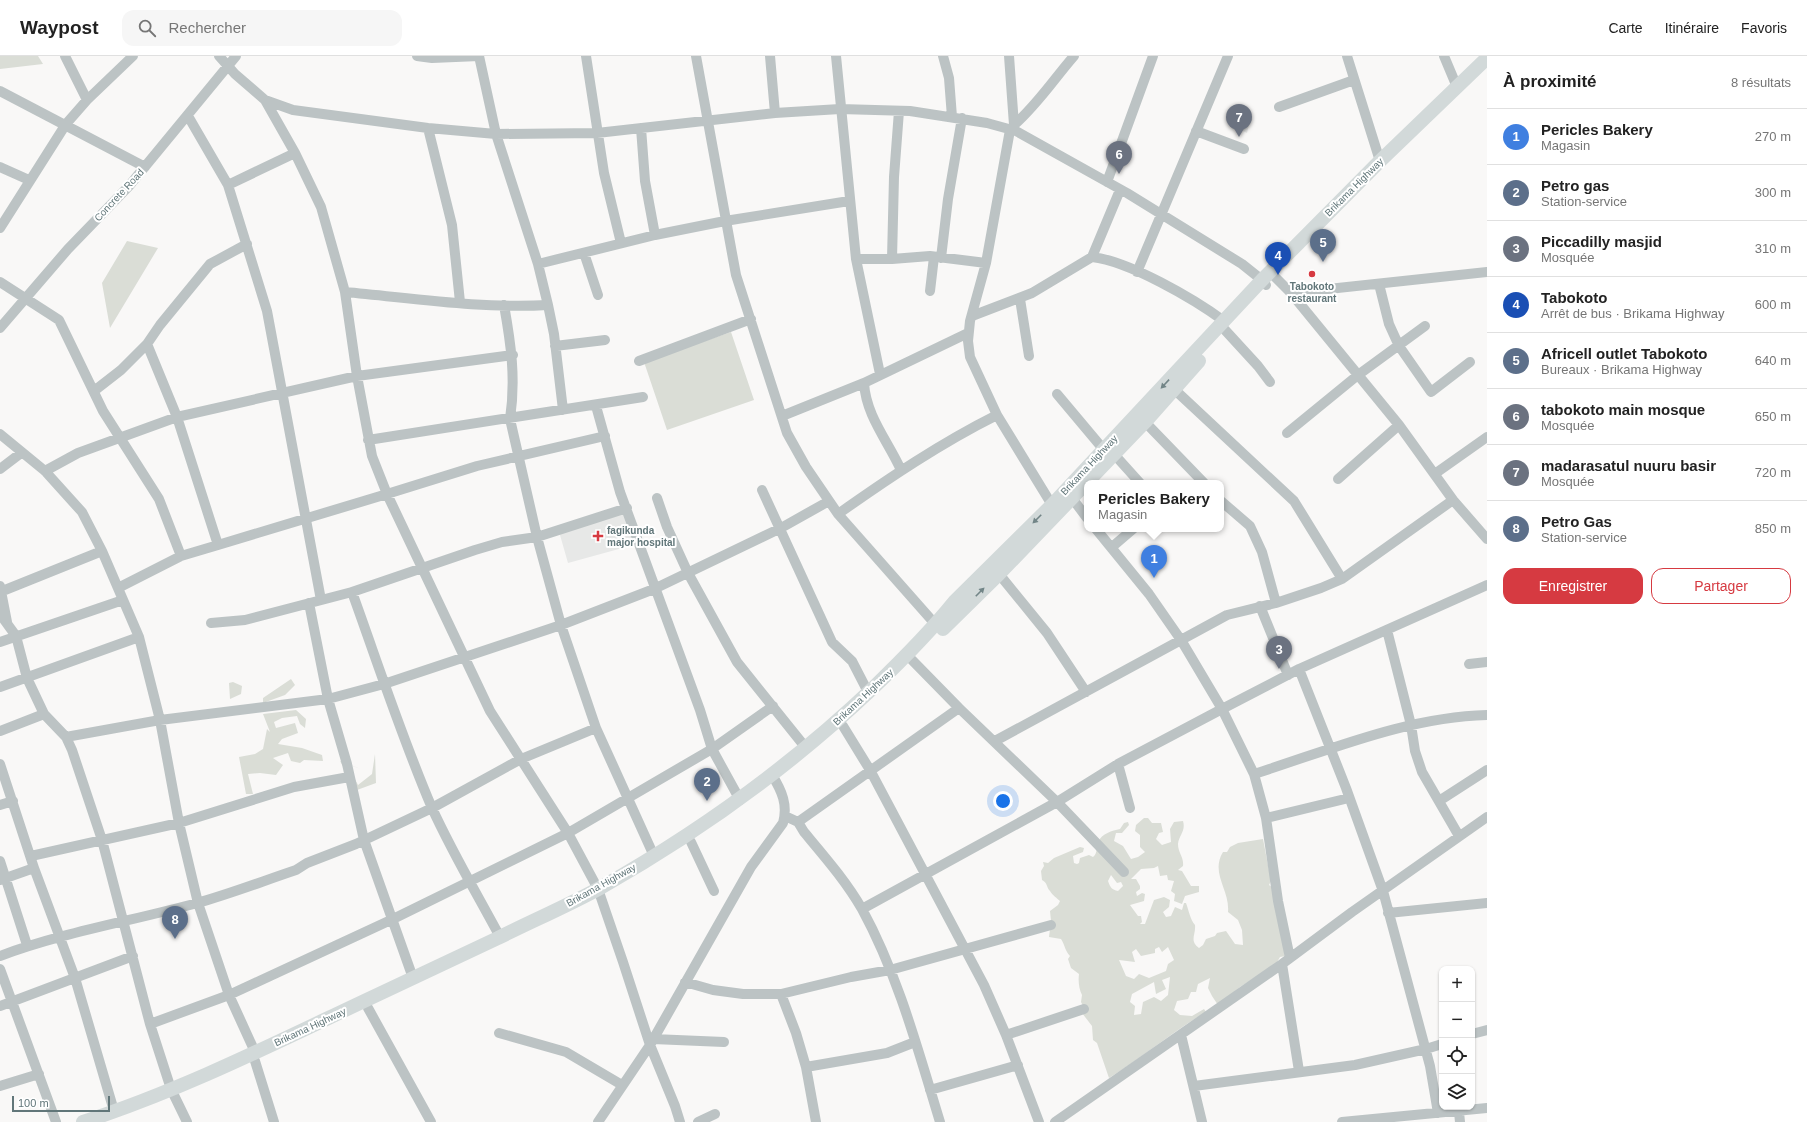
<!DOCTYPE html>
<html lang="fr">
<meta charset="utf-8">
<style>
body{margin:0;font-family:Arial,sans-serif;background:#f6f6f6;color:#222}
.controls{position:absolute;right:12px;bottom:12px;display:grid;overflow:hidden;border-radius:8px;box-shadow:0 1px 3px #0004}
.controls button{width:36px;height:36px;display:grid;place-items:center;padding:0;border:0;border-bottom:1px solid #e0e0e0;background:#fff;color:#222;font:20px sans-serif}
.scale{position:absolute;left:12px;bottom:10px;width:98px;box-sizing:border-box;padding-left:4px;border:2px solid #617679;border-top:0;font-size:11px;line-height:14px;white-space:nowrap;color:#617679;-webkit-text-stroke:3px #fff;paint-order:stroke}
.you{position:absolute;left:1003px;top:745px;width:14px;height:14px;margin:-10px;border:3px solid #fff;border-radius:50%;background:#1a73e8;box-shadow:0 0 0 6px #1a73e833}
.badge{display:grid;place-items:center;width:26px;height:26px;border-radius:50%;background:#d63a41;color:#fff;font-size:13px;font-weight:700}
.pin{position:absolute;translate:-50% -33px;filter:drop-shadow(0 1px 2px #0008)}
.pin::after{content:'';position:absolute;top:21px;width:14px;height:12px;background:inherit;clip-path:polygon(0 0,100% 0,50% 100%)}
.popup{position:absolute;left:1084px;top:424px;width:140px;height:52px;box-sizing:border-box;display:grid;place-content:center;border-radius:8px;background:#fff;filter:drop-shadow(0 1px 3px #0005);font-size:13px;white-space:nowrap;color:#767676}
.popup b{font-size:15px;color:#222}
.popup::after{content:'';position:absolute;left:50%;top:100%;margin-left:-8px;border:8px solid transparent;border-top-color:#fff}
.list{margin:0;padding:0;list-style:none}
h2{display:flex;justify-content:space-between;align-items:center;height:52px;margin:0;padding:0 16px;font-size:17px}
h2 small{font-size:13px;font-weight:400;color:#767676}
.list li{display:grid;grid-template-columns:26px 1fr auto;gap:12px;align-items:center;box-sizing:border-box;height:56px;padding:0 16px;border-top:1px solid #e0e0e0}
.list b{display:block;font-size:15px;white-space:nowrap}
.list p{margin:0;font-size:13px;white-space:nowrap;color:#767676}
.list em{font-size:13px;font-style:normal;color:#767676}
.actions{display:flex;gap:8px;padding:12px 16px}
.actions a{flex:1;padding:9px 0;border:1px solid #d63a41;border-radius:12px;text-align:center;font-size:14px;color:#d63a41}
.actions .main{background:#d63a41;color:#fff}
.icon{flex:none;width:22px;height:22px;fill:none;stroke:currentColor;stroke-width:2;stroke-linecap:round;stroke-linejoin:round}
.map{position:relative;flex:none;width:1487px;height:1066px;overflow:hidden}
header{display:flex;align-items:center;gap:24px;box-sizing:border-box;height:56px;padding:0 20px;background:#fff;border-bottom:1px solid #e0e0e0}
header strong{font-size:19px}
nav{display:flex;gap:22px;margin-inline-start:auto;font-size:14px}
.search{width:280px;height:36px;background:#f6f6f6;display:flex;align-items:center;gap:10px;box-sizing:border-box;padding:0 14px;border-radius:12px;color:#767676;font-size:15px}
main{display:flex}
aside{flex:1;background:#fff}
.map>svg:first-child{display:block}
.built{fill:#e7e8e7}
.green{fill:#daddd6;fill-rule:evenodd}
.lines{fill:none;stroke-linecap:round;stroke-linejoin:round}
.minor{stroke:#bcc3c4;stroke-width:10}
.highway{stroke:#d2d9d9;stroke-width:14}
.oneway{fill:#728587}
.poi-dot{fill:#d63a41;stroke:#fff;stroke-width:1.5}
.labels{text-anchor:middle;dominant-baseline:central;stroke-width:4;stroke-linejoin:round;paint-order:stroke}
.street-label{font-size:10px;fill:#617679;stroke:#fff}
.poi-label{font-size:10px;font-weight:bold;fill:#617679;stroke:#fff}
</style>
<header>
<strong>Waypost</strong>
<div class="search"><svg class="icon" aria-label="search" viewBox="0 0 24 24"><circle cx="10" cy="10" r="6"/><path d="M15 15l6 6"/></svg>Rechercher</div>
<nav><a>Carte</a><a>Itinéraire</a><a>Favoris</a></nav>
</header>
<main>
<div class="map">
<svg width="1487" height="1066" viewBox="0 0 1487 1066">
<rect width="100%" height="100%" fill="#f9f8f7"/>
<path class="built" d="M1241,59L1251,60L1247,77L1235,71Z
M627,453L637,488L568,507L558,472Z"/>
<path class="green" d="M0,0H38L43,8L0,13Z
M127,185L158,192L110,272L102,227Z
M731,276L754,344L667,374L644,306Z
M291,623L295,629L285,639L263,647V642Z
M233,626L242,630L241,638L230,643L229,627Z
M296,654L306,663L305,672L300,668L297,660L282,662L274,666L276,672L295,667L298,677L282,683L278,688L302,692L322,699L323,705L304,704L300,707L291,705L288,697L273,702L283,709L276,719L260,717L248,718L253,738H246L239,701L255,698L263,693L267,673L270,676L263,658Z
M375,698L376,727L357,734L340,705L361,713L347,708L358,729L372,718Z
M1144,762H1148L1152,767H1161L1163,776L1159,777L1156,783L1162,789L1171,786L1170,773L1174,766L1183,765C1186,775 1179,779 1178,788C1178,797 1184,801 1183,810L1178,814L1182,815L1191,830H1199V836L1185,840L1182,848L1174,845L1175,838L1171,835L1174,825L1168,824L1167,819L1160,820L1158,810L1154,812L1141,813L1131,823H1136L1140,830V833L1136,836L1137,840L1142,837L1145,838L1144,845L1130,849L1138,860H1141L1142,866L1140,868H1145L1154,844L1164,841L1170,844L1169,851L1163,856L1166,861L1171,860L1175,851L1182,854L1184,847H1186C1189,855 1190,863 1195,869C1196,879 1189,885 1199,892L1203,889L1206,883L1215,880L1217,877L1226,875L1235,888L1243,889L1242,874L1238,864L1228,856C1230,834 1210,817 1223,796H1227L1230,791L1238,787L1263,783L1271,825L1269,829L1273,832L1285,900L1280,901L1276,908L1240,931L1218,949L1212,940L1208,932L1210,922L1198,928L1196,936H1191L1188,943L1177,945L1174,954L1180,959L1192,960L1204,953L1206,956C1173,975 1142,1002 1109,1022L1097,987L1093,984L1092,970L1082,957L1083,950L1081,946L1082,939C1079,933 1078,925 1079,918L1071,912L1068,903L1070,900C1065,895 1065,889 1061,883L1049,881L1051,865L1050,855L1058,849L1060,845C1057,842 1053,840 1050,835C1046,831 1048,827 1042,824L1041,815L1044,810L1043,806L1048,807L1054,802L1080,791L1084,792L1083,796L1073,800L1074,807L1077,808L1079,807L1080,802L1089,799L1093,801C1098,797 1096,791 1098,786C1102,777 1112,775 1120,773L1124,767L1128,766L1129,769L1122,777H1116L1114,785L1123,790L1131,803L1138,801L1145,796L1140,791V779L1135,775L1136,769ZM1111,819L1117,827L1121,826L1123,830L1118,835C1112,834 1110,831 1108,825ZM1159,891L1162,896L1168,891L1174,904L1168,908L1166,915L1149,922L1139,918L1134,923L1126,920L1119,904L1135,906L1132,896L1136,893L1141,900L1155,897V893ZM1170,921L1168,939L1161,945L1154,941L1143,946L1141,958L1134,959L1135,950L1130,946L1132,938L1154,926L1156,938L1166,933L1162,924Z"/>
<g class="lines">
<path class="minor" d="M65,0L87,44
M219,0L235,18L265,44L295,97L321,151L345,236L357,320L372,400L387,438L490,655L568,777L598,833L623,906L650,989L675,1050L680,1066
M417,0L432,2L479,0L496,78L538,208L548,249L554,278L563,354
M586,0L604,117L621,187
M696,0L736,219L787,377L806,411L838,458L936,569
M770,0L775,57
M836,0L856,203L880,318
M943,0L949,22L952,61
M1009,0L1014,69L1010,74L986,207L970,265L968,285L970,301L997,359L1052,449
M1347,0L1380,105
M1444,0L1457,31
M0,35L145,111
M265,44L293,54L428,72L496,78L597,77L775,57L840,53L910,55L987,67L1016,75L1127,137L1242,208L1262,224L1266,229
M1279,51L1354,24
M188,60L228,129L267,255L321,544
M1014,69C1037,49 1054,23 1074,0
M428,72L452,169L460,246
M641,72L645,125L655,179
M1196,75L1244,93
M0,111L29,124
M1107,126L1153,0
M228,129L295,97
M0,172L66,68L87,44L133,0
M584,197L598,239
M1092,201C1129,205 1194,243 1224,265
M941,202L948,143L962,62
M856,203H892L930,200L986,207
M892,203L894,121L899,55
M538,208L655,179L725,165L849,145
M1137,216L1228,0
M1270,216L1291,237L1399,369L1453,444L1487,483
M0,226L59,264L103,355L159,443L181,500
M1379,228L1389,268L1399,290L1431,336L1470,306
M930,235L934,201
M345,236C412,242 481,253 548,249
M1291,237L1487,216
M1020,243L1029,300
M504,249C511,288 516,323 510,363L537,481L561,569L596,672L654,800
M972,260L1032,237L1092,201L1120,134
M0,272L68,193L129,130L236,0
M1225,274L1258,310L1270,326
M555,290L605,284
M639,305L751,263
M864,327C866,360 888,385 901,414
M1175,334L1294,445L1342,523
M94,335L121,314L147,288
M1057,338L1104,394
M596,350L620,436L700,654L712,693L740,744
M782,360L864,327L968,277
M1145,366L1204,427
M1287,377L1358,319L1425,270
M0,378L45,415L82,456L102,495L139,581L160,664L179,767L198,847L229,939L255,996
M368,384L643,341
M1113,397L1140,427
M0,413L21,397
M45,415L78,397L177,361L357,320L513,299
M1436,417L1487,381
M1338,423L1399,369
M762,434L832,586L852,605L868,636
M657,442L667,471L688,517L737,606L806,692
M1072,442L1087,462
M1221,445L1250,470L1262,496L1276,547
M838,458C889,422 941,387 997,359
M1096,473L1149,538L1181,584L1222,653L1254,718L1266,762L1278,845L1290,902
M218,489L177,361L147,288L160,269L210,208L247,188
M1112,491L1133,473
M999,518L1047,577L1086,636
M0,530L7,566
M118,532L181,500L218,489L387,438L477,410L605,380
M0,536L102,495
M352,536C378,608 402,682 432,752C452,796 477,838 500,881
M309,547L328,643L347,708L364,784L413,922
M1260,550L1288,619
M0,558L16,580L27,622L44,658L66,681L72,694L102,784L150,968L171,1033L187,1066
M211,567L245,564L352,536L475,494L502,486L537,481L627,452
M1387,574L1411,669L1415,695L1422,716L1459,780
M0,586L123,544
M912,604L959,652L1057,746L1124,816
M1469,608L1487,606
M1299,613L1346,732L1383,835L1430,1010L1438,1057
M0,631L139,581
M843,670L870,714L984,929L1006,979L1039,1066
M0,675L44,658
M66,681L160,664L328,643L384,628L561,569L654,533L781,472L829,445
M995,685L1227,559L1276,547L1321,532L1342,523L1453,444
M0,708L34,812L75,922L114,1055
M1118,708L1130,752
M1254,718C1330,694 1407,661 1487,659
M1439,745L1487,714
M0,749L13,745
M785,760L798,766L804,776C824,800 846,825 862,853C898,919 918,994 940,1066
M1266,762L1349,742
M798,766L959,652
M691,786L714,835
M31,800L179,767L294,731L349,721
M0,805L27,889
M0,824L34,812
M862,853L1057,746L1118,708L1222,653L1299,613L1487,529
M1388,857L1487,847
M0,900C64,876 132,865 197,847C230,838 263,825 296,814L307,807L356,788L432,752L521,703L596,672
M1282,908L1299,1015
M0,913L56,1066
M685,926L713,934L743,938H781L851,921L890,914L1051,869
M781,938L796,977L806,1011L816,1066
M0,950L133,900
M368,952L431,1066
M150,968L229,939L393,863L568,777L712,693L773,650
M499,977L566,996L622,1029
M1472,978L1487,974
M1006,979L1084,953
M1181,979L1202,1066
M653,983L724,986
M255,1005L274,1066
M806,1011L887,997L915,986
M0,1030L39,1018
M1194,1030L1355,1009L1426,993L1442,988
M930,1034L1018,1009
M1459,1056L1460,1066
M598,1066L650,989L751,811L783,767C788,749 782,735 772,719
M698,1066L715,1058
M1055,1066L1282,908L1352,856L1487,761
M1342,1066L1487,1052"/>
<path class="highway" d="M943,573L999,518L1145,366L1199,305
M83,1066C185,1033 281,984 377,939C417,920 457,901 498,882C532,865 567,850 600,832C699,776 791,710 874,631C902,604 930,576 955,545L1052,449L1262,224L1380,105L1487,2"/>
</g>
<defs><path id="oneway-solid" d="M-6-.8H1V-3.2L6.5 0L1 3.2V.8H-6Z"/></defs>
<g class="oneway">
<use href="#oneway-solid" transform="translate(1165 328) rotate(133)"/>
<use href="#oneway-solid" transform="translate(1037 463) rotate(135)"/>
<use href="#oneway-solid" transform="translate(980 536) rotate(-45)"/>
</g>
<g class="poi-dot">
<circle cx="1312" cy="218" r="4"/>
<path d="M596 474h4v4h4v4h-4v4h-4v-4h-4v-4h4z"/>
</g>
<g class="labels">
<g class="street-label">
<text transform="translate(1354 131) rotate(-45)">Brikama Highway</text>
<text transform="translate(119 139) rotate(-47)">Concrete Road</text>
<text transform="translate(1089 409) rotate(-47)">Brikama Highway</text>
<text transform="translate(863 641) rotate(-43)">Brikama Highway</text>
<text transform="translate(601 829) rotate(-29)">Brikama Highway</text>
<text transform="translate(310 971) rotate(-25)">Brikama Highway</text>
</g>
<g class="poi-label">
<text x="1312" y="230">Tabokoto<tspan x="1312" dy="12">restaurant</tspan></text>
<text x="607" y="474" text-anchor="start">fagikunda<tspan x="607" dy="12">major hospital</tspan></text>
</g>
</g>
</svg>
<div class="controls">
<button>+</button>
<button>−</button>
<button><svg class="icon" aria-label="locate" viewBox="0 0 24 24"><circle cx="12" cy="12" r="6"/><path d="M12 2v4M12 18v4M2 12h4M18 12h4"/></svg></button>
<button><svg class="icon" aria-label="layers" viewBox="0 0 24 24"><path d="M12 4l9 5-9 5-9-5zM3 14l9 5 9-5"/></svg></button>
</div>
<div class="scale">100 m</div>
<div class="you"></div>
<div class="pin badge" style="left:1154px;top:522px;background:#3f7fe0">1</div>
<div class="popup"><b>Pericles Bakery</b>Magasin</div>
<div class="pin badge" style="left:707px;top:745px;background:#5c6f8a">2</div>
<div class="pin badge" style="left:1279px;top:613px;background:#6b7280">3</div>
<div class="pin badge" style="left:1278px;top:219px;background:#1a4fb4">4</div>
<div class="pin badge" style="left:1323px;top:206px;background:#5c6f8a">5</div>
<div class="pin badge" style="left:1119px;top:118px;background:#6b7280">6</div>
<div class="pin badge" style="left:1239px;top:81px;background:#6b7280">7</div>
<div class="pin badge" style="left:175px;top:883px;background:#5c6f8a">8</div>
</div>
<aside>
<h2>À proximité<small>8 résultats</small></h2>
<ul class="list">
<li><span class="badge" style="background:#3f7fe0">1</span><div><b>Pericles Bakery</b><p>Magasin</p></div><em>270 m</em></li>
<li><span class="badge" style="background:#5c6f8a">2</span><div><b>Petro gas</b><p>Station-service</p></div><em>300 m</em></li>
<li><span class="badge" style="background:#6b7280">3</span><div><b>Piccadilly masjid</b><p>Mosquée</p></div><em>310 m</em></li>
<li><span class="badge" style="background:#1a4fb4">4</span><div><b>Tabokoto</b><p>Arrêt de bus · Brikama Highway</p></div><em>600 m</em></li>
<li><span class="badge" style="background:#5c6f8a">5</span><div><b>Africell outlet Tabokoto</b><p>Bureaux · Brikama Highway</p></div><em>640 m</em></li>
<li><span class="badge" style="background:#6b7280">6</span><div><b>tabokoto main mosque</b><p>Mosquée</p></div><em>650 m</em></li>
<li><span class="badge" style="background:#6b7280">7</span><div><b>madarasatul nuuru basir</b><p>Mosquée</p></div><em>720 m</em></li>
<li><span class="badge" style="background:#5c6f8a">8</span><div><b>Petro Gas</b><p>Station-service</p></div><em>850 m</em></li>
</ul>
<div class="actions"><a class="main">Enregistrer</a><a>Partager</a></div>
</aside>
</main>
